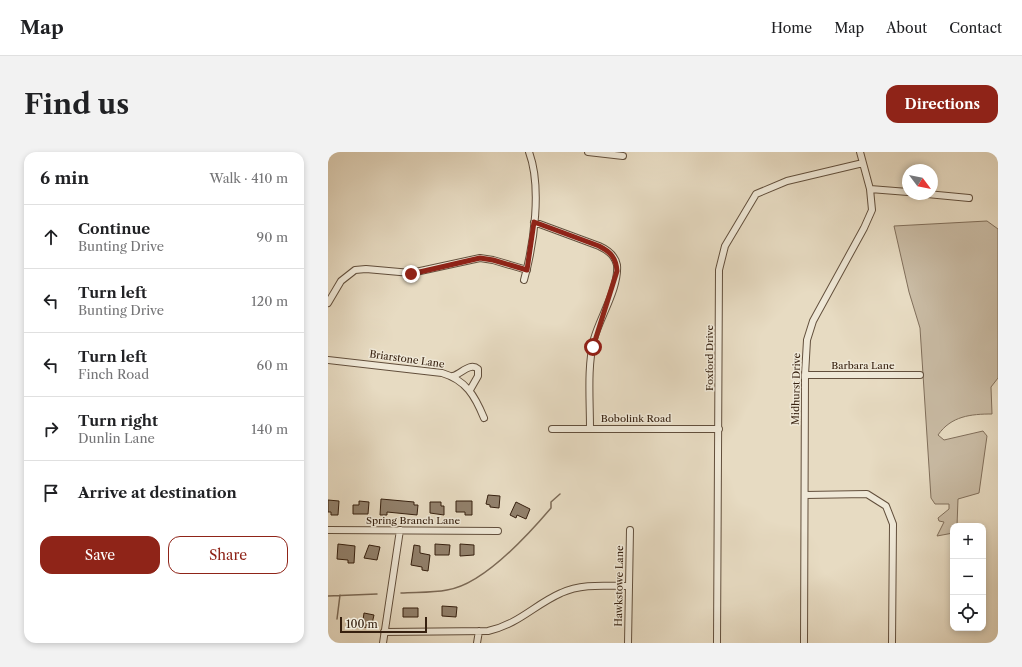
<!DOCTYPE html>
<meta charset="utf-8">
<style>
body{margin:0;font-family:"Libre Caslon Text",serif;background:#f2f2f2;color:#202124}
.controls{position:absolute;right:12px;bottom:12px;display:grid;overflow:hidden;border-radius:8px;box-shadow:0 2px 6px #0003}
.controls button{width:36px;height:36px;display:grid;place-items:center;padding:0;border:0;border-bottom:1px solid #e0e0e0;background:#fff;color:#202124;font:20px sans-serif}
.compass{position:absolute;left:574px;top:12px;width:36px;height:36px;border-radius:50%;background:#fff;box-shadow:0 2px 6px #0003;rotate:122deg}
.scale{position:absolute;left:12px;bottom:10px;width:87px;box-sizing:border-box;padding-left:4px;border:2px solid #36200f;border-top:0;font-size:11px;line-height:14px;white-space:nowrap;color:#36200f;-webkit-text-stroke:3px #efe8d7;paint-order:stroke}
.stop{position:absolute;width:12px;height:12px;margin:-9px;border:3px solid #8f2418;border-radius:50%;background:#fff}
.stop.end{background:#8f2418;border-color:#fff;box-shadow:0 1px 4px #0008}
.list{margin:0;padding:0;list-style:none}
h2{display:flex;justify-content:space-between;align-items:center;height:52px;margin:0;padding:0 16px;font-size:17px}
h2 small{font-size:13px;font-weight:400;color:#757577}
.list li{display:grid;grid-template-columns:26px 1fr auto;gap:12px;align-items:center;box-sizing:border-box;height:64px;padding:0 16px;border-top:1px solid #e0e0e0}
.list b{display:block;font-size:15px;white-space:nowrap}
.list p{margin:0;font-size:13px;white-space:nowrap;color:#757577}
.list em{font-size:13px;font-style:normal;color:#757577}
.actions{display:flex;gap:8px;padding:12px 16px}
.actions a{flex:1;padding:9px 0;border:1px solid #8f2418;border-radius:12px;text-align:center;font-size:14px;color:#8f2418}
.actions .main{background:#8f2418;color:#fff}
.icon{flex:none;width:22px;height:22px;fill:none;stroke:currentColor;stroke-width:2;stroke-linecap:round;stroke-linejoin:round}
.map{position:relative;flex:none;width:670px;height:491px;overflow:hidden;border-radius:12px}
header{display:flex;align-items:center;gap:24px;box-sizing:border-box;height:56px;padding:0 20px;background:#fff;border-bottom:1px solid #e0e0e0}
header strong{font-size:19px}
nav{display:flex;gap:22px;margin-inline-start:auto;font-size:14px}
.intro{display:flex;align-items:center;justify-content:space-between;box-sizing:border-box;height:96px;padding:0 24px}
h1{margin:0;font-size:28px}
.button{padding:10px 18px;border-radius:12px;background:#8f2418;color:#fff;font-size:14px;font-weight:700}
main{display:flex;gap:24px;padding:0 24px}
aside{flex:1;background:#fff;border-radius:12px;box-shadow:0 2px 6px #0003}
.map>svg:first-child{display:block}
.green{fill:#c9bba4;stroke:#806e5a}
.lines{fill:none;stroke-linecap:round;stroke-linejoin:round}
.stream{stroke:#7c6a56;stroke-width:1.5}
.building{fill:#92816c;stroke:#36200f}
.minor-casing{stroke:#624f3c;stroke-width:8}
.minor{stroke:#efe8d7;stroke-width:6}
.route{stroke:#8f2418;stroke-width:5}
.labels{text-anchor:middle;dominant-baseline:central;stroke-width:3;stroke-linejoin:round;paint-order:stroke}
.street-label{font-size:10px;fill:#36200f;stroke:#efe8d7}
</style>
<header>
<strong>Map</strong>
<nav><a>Home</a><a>Map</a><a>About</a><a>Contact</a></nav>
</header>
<div class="intro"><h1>Find us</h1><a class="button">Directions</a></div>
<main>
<aside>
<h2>6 min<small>Walk · 410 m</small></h2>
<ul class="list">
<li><svg class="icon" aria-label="ahead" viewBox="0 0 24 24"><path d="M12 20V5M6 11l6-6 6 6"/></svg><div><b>Continue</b><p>Bunting Drive</p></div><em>90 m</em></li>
<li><svg class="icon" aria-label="left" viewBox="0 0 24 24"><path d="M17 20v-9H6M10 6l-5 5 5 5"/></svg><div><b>Turn left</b><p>Bunting Drive</p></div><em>120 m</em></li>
<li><svg class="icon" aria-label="left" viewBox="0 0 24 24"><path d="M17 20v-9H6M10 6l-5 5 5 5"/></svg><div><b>Turn left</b><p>Finch Road</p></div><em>60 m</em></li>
<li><svg class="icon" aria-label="right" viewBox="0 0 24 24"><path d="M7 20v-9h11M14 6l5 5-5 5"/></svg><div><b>Turn right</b><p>Dunlin Lane</p></div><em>140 m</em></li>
<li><svg class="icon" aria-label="arrive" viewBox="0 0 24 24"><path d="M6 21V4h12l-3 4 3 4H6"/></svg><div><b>Arrive at destination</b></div></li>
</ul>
<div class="actions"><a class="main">Save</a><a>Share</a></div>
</aside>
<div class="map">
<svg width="670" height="491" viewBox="0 0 670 491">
<rect width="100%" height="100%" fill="#e7dbc2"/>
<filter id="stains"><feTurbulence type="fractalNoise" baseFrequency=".005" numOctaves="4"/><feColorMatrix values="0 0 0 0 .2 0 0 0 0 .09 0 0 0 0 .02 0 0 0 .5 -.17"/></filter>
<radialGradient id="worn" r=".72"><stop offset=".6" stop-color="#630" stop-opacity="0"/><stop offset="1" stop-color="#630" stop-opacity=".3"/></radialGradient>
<path class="green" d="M659,69L670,77V226L663,235L664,262C643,262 623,264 610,283L616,288L655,279L659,284L651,341L630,347L629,374H625V381L609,384L616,370L611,369L610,366L621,357V352H607L603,346L592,176L581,140L566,74Z"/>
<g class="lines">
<path class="stream" d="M73,441C88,440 104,441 119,438C155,433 200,383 223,356V350L232,342
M0,444L49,442
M9,467L12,443"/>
</g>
<path class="building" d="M160,343L172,344L171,356L162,355V353L158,352Z
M53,347L86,350V353H90L89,363L59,360V363H52Z
M0,348L11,349L10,363H3V360H0Z
M31,349L41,350L40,362H25V353H31Z
M128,349H144V363H137V360H128Z
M102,350H113V354H116V363L102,361Z
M188,350L202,357L198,367L189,363L188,366L182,363Z
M10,392L27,394L26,411H20V408L9,407Z
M107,392L122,393L121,403H107Z
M132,392L146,393V403L132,404Z
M41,393L52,395L49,408L36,406Z
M86,393L92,394V401L102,403L100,419L94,418V415L83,413Z
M114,454L129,455L128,465L114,464Z
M75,456H90V465H75Z
M36,461L46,463L43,476L34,475Z"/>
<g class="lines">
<g class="minor-casing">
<path id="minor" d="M260,0L295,4
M542,37L580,40
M599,42L641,46
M206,70L271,94C280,98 287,103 289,113C291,136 272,165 266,187C259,215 262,247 262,276
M196,128C206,92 214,35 201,0
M0,151L13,129L27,118L38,117L83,121L152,106L165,108L199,118
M0,208L114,221C138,228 147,244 156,266
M477,223H592
M125,224C133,222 142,210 150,217V224L142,238
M224,277H391
M477,343L539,342L558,354L565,372L564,491
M0,378L170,379
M56,480L160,479C191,472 206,453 233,441C254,431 278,434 300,434
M55,491L72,378
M149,491L151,479
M300,491L302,378
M389,491L391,118L397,94L428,42L459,29L535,11
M476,491L477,223L479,188L485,169L536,76L544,58L542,37L532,0"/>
</g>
<use href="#minor" class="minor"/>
</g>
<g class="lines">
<path class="route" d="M83,122L152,106L165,108L199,118L206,70L271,94C283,100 288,106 289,119L265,195"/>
</g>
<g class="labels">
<g class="street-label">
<text transform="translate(381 206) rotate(-90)">Foxford Drive</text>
<text transform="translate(79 207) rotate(8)">Briarstone Lane</text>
<text x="535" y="213">Barbara Lane</text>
<text transform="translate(468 237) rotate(-89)">Midhurst Drive</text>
<text x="308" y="266">Bobolink Road</text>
<text x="85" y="368">Spring Branch Lane</text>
<text transform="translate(291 434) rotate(-89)">Hawkstowe Lane</text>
</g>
</g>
<rect width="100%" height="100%" filter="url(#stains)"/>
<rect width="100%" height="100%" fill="url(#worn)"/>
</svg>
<div class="controls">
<button>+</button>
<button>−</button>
<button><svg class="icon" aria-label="locate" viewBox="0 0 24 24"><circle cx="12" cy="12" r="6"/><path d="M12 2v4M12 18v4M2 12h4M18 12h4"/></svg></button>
</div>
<svg class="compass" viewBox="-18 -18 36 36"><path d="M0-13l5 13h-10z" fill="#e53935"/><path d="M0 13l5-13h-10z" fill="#757577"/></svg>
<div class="scale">100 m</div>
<div class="stop" style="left:265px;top:195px"></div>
<div class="stop end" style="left:83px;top:122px"></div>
</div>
</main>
